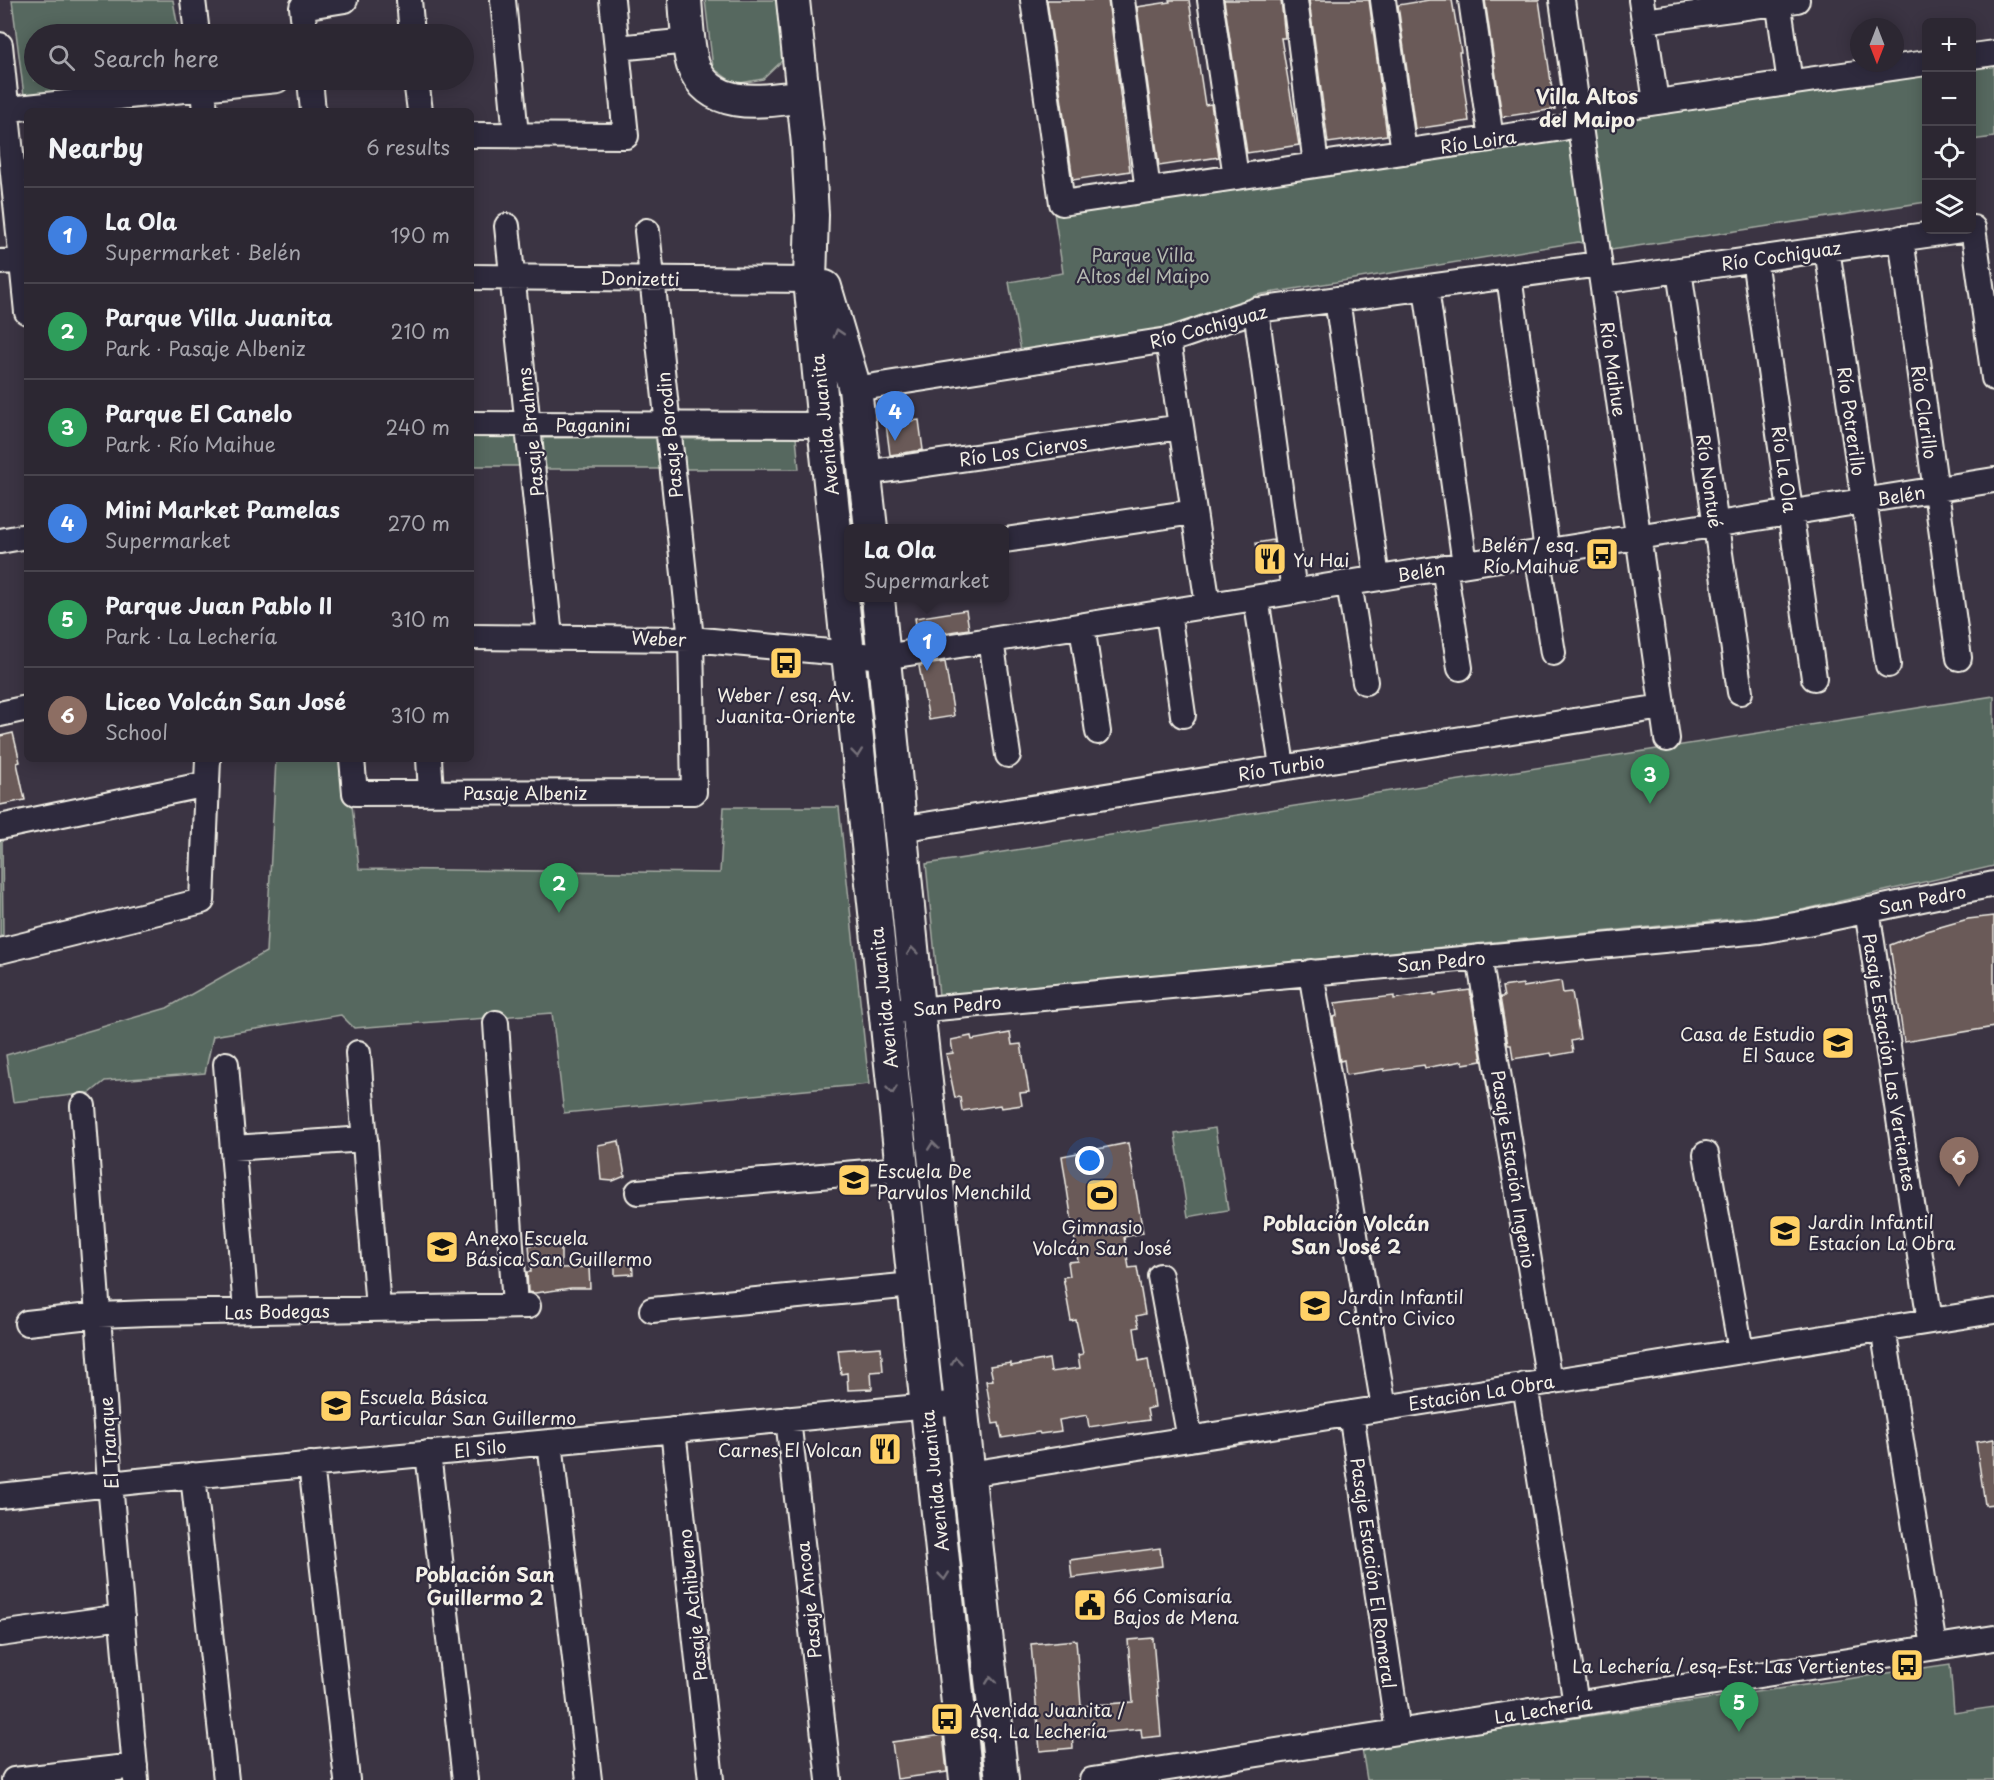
<!DOCTYPE html>
<meta charset="utf-8">
<style>
body{margin:0;font-family:"Playpen Sans",sans-serif;background:#342f3a;color:#f1f3f6}
.controls{position:absolute;right:18px;top:18px;display:grid;overflow:hidden;border-radius:9px;box-shadow:0 3px 15px #0003}
.controls button{width:54px;height:54px;display:grid;place-items:center;padding:0;border:0;border-bottom:2px solid #48444d;background:#2c2732;color:#f1f3f6;font:30px sans-serif}
.compass{position:absolute;left:1850px;top:18px;width:54px;height:54px;border-radius:50%;background:#2c2732;box-shadow:0 3px 15px #0003;rotate:180deg}
.you{position:absolute;left:1090px;top:1161px;width:21px;height:21px;margin:-15px;border:4px solid #fff;border-radius:50%;background:#1a73e8;box-shadow:0 0 0 9px #1a73e833}
.badge{display:grid;place-items:center;width:39px;height:39px;border-radius:50%;background:#ffd166;color:#fff;font-size:20px;font-weight:700}
.pin{position:absolute;translate:-50% -50px;filter:drop-shadow(0 2px 3px #0008)}
.pin::after{content:'';position:absolute;top:32px;width:21px;height:18px;background:inherit;clip-path:polygon(0 0,100% 0,50% 100%)}
.popup{position:absolute;left:844px;top:524px;width:165px;height:78px;box-sizing:border-box;display:grid;place-content:center;border-radius:9px;background:#2c2732;filter:drop-shadow(0 2px 4px #0005);font-size:20px;white-space:nowrap;color:#a6a5ac}
.popup b{font-size:22px;color:#f1f3f6}
.popup::after{content:'';position:absolute;left:50%;top:100%;margin-left:-12px;border:12px solid transparent;border-top-color:#2c2732}
.list{margin:0;padding:0;list-style:none}
h2{display:flex;justify-content:space-between;align-items:center;height:78px;margin:0;padding:0 24px;font-size:26px}
h2 small{font-size:20px;font-weight:400;color:#a6a5ac}
.list li{display:grid;grid-template-columns:39px 1fr auto;gap:18px;align-items:center;box-sizing:border-box;height:96px;padding:0 24px;border-top:2px solid #48444d}
.list b{display:block;font-size:22px;white-space:nowrap}
.list p{margin:0;font-size:20px;white-space:nowrap;color:#a6a5ac}
.list em{font-size:20px;font-style:normal;color:#a6a5ac}
.icon{flex:none;width:33px;height:33px;fill:none;stroke:currentColor;stroke-width:2;stroke-linecap:round;stroke-linejoin:round}
.map{position:relative;flex:none;width:1994px;height:1780px;overflow:hidden}
.search{position:absolute;background:#2c2732;box-shadow:0 3px 15px #0003;left:24px;top:24px;width:450px;height:66px;display:flex;align-items:center;gap:15px;box-sizing:border-box;padding:0 21px;border-radius:33px;color:#a6a5ac;font-size:22px}
.panel{position:absolute;background:#2c2732;box-shadow:0 3px 15px #0003;left:24px;top:108px;width:450px;height:654px;border-radius:9px}
.map>svg:first-child{display:block}
.green{fill:#57685f;stroke:#a6aca4;stroke-width:1.5}
.building{fill:#6b5a59;stroke:#f4f1e8;stroke-width:1.5}
.lines{fill:none;stroke-linecap:round;stroke-linejoin:round}
.minor-casing{stroke:#f4f1e8;stroke-width:28}
.major-casing{stroke:#f4f1e8;stroke-width:36}
.minor{stroke:#2f2a3d;stroke-width:24}
.major{stroke:#2f2a3d;stroke-width:32}
.oneway{stroke:#747079}
.labels{text-anchor:middle;dominant-baseline:central;stroke-width:4.5;stroke-linejoin:round;paint-order:stroke}
.street-label{font-size:18px;fill:#f4f1e8;stroke:#2f2a3d}
.park-label{font-size:18px;fill:#b5bab1;stroke:#2f2a3d}
.poi-label{font-size:18px;fill:#f4f1e8;stroke:#2f2a3d;text-anchor:start}
.neighbourhood-label{font-size:20px;font-weight:bold;fill:#f4f1e8;stroke:#2f2a3d}
</style>
<div class="map">
<svg width="1994" height="1780" viewBox="0 0 1994 1780">
<rect width="100%" height="100%" fill="#3b3443"/>
<filter id="ink" filterUnits="userSpaceOnUse"><feTurbulence type="fractalNoise" baseFrequency=".0167" numOctaves="2"/><feDisplacementMap in="SourceGraphic" scale="12" xChannelSelector="R" yChannelSelector="G"/><feConvolveMatrix kernelMatrix="1 2 1 2 8 2 1 2 1" color-interpolation-filters="sRGB"/></filter>
<g filter="url(#ink)">
<path class="green" d="M12,0H173L179,34H34V80H159L24,96Z
M705,0H776L783,60L763,79L735,84L713,68Z
M1994,64V137L1972,140V67Z
M1926,74V202L1611,250L1578,242L1257,295L1191,324L1021,352L1009,282L1063,273L1054,212L1564,134L1591,125Z
M471,434H518L521,466H471Z
M658,436L660,469H546L542,438Z
M796,437L799,469H684L681,439Z
M1994,696V866L1784,914L939,996L926,864Z
M276,759H347L359,869L720,873L724,807H839L869,1084L564,1113L552,1013L354,1028L341,1015L213,1036L205,1073L105,1081L90,1093L13,1102L6,1055L167,1008L266,952Z
M0,837H2L3,936H0Z
M1215,1128L1228,1210L1188,1217L1175,1134Z
M1950,1664L1954,1713L1994,1707V1780H1367L1362,1749Z"/>
<path class="building" d="M1047,0H1108L1130,171L1073,180Z
M1169,0H1189L1205,105L1211,104L1219,157L1159,166L1137,7L1170,2Z
M1224,0H1281L1285,38H1281L1299,145L1247,153Z
M1309,0H1369L1387,135L1328,143Z
M1429,0H1452L1461,52H1459L1469,121L1415,129L1398,5Z
M1485,0H1539L1555,109L1502,117Z
M919,420L923,450L890,455L886,424Z
M1273,540L1277,569L1261,572L1256,543Z
M966,610L969,629L918,637L915,618Z
M945,662L954,716L929,720L919,666Z
M13,733L20,762L17,763L25,800L0,805V736Z
M1994,916V1027L1904,1042L1890,945L1926,931L1968,919Z
M1561,981L1563,993L1572,992L1580,1039L1571,1041L1573,1052L1552,1056L1551,1053L1513,1059L1511,1045H1508L1500,997H1504L1502,987L1523,984V987Z
M1470,990L1482,1061L1463,1064V1061L1425,1068L1424,1065L1384,1071V1069L1346,1075L1344,1060L1340,1061L1333,1017L1337,1016L1335,1003L1394,996V999L1434,993V995Z
M1010,1033L1012,1045L1021,1044L1029,1092L1020,1093L1022,1105L1001,1108L1000,1105L962,1111L960,1097L955,1098L946,1054L953,1053L951,1040L971,1036L972,1040Z
M619,1141L625,1176L613,1181L601,1180L598,1145Z
M1128,1143L1143,1233L1124,1237L1129,1268L1137,1267L1145,1314L1136,1316L1139,1327L1134,1328L1139,1361L1148,1359L1155,1407L1147,1409L1149,1420L1128,1423L1127,1421L1089,1427L1087,1415L1059,1420L1061,1431L1040,1434L1039,1432L1002,1438L999,1423L993,1424L986,1381L993,1380L990,1366L1011,1363V1366L1049,1359L1051,1372L1080,1368L1078,1355L1083,1354L1076,1320L1071,1321L1063,1277L1070,1276L1068,1262L1078,1261L1062,1156Z
M561,1244V1268L589,1267L590,1288H571L535,1293L528,1292L527,1272H531L529,1245Z
M615,1259H632L633,1274L615,1275Z
M881,1347L883,1371L871,1372L872,1389L848,1390L847,1373L841,1374L838,1350Z
M1994,1439V1504L1985,1505L1976,1442Z
M1160,1548L1162,1566L1072,1578L1070,1560Z
M1153,1638L1161,1736L1142,1738L1141,1729L1072,1735L1073,1748L1040,1751L1031,1644L1076,1640L1081,1706L1133,1702L1128,1640Z
M943,1735L947,1772L897,1779L892,1742Z"/>
<g class="lines">
<g class="minor-casing">
<path id="minor" d="M193,0L197,34
M409,0L412,34
M503,0L516,135
M1033,0L1062,203L1563,128L1595,111L1926,63
M1122,0L1148,190
M1210,0L1236,177
M1295,0L1316,165
M1383,0L1404,152
M1471,0L1491,139
M1562,0L1667,739
M1641,0L1656,102
M1778,0L1790,83
M1644,21L1797,0
M305,34L302,7L345,0
M0,45L27,312
M617,48L689,41
M1972,56L1994,53
M202,80L205,111
M310,80L313,111
M416,80L420,111
M0,110L277,80
M471,135L626,136L612,0
M507,226L550,637
M1973,228L1994,378
M1901,238L1959,658
M1827,249L1888,665
M1754,259L1814,678
M0,262L22,260
M1679,270L1740,692
M1509,276L1547,551
M471,277L810,280
M1602,281L1961,230
M1426,288L1465,564
M1337,299L1377,578
M1256,310L1294,592
M1168,340L1208,605
M855,389L1168,340C1201,332 1231,315 1264,309L1599,264
M471,424L824,425
M865,473L1181,427
M1005,540L1194,512
M0,541L27,536
M1537,553L1553,653
M1444,567L1460,668
M1349,583L1365,682
M1256,598L1282,766
M1168,612L1183,715
M1082,626L1098,732
M471,637L691,639L884,657L1994,480
M991,640L1008,755
M0,714L27,708
M352,759L355,793L694,792L691,639L647,231
M429,759L431,792
M0,827L207,784
M900,829L1662,707
M1867,910L1930,1321
M0,951L202,901L208,759
M1479,957L1549,1382
M1311,972L1384,1408
M884,1011L937,1008L1760,931L1807,923L1994,884
M496,1023L515,1306
M358,1053L378,1309
M226,1064L246,1311
M83,1106L110,1483L136,1780
M233,1148L365,1139
M1706,1154L1741,1351
M638,1192L901,1169
M1160,1276L1190,1439
M652,1310L913,1285
M27,1323L99,1315L150,1313L528,1306
M1883,1328L1934,1647
M1525,1385L1576,1704
M1351,1413L1398,1732
M788,1419L829,1780
M673,1430L711,1780
M550,1442L589,1780
M428,1453L465,1780
M311,1464L347,1780
M969,1474L1994,1311
M193,1475L226,1780
M0,1496L138,1481L961,1403
M0,1634L122,1617
M14,1780L135,1766
M1092,1780L1994,1638"/>
</g>
<g class="major-casing">
<path id="major" d="M685,0C687,21 687,45 693,65C710,112 765,101 803,96
M793,0L808,144L812,215L810,280L824,425L966,1780
M825,287L855,389L871,528
M878,598L918,1009L1002,1780"/>
</g>
<use href="#minor" class="minor"/>
<use href="#major" class="major"/>
</g>
<defs><path id="oneway-chevron" d="M-2-3.5L2.5 0L-2 3.5" fill="none" stroke-width="1.6" stroke-linecap="round" stroke-linejoin="round" transform="scale(1.5)"/></defs>
<g class="oneway">
<use href="#oneway-chevron" transform="translate(838 333) rotate(-107)"/>
<use href="#oneway-chevron" transform="translate(857 753) rotate(84)"/>
<use href="#oneway-chevron" transform="translate(912 951) rotate(-96)"/>
<use href="#oneway-chevron" transform="translate(892 1090) rotate(84)"/>
<use href="#oneway-chevron" transform="translate(933 1146) rotate(-96)"/>
<use href="#oneway-chevron" transform="translate(956 1361) rotate(-96)"/>
<use href="#oneway-chevron" transform="translate(944 1576) rotate(84)"/>
<use href="#oneway-chevron" transform="translate(991 1680) rotate(-96)"/>
</g>
</g>
<defs>
<g id="bus-square" transform="scale(1.725)"><rect x="-9" y="-9" width="18" height="18" rx="4" fill="#ffd166" stroke="#2f2a3d"/><path d="M-5-6H5V4H4V6H2V4H-2V6H-4V4H-5ZM-3.5-4V0h7V-4ZM-3.5 1.2v1.5H-2V1.2ZM2 1.2v1.5H3.5V1.2Z" fill="#111"/></g>
<g id="restaurant-square" transform="scale(1.725)"><rect x="-9" y="-9" width="18" height="18" rx="4" fill="#ffd166" stroke="#2f2a3d"/><path d="M-5-6h1v4h1v-4h1v4h1v-4h1v5L-1.5 .5V6h-2V.5L-5-1ZM5-6V6H3V1.5H1.5Q1.5-4 5-6Z" fill="#111"/></g>
<g id="school-square" transform="scale(1.725)"><rect x="-9" y="-9" width="18" height="18" rx="4" fill="#ffd166" stroke="#2f2a3d"/><path d="M0-5L7-2L0 1L-7-2ZM-4 1L0 2.5L4 1V4Q0 6-4 4Z" fill="#111"/></g>
<g id="stadium-square" transform="scale(1.725)"><rect x="-9" y="-9" width="18" height="18" rx="4" fill="#ffd166" stroke="#2f2a3d"/><path d="M0-5a6.5 5 0 1 0 0 10a6.5 5 0 1 0 0-10ZM-3.5-1.8h7v3.6h-7Z" fill="#111"/></g>
<g id="civic-square" transform="scale(1.725)"><rect x="-9" y="-9" width="18" height="18" rx="4" fill="#ffd166" stroke="#2f2a3d"/><path d="M-.6-6.5H3V-4.5H.6V-3L4-1V1h2V6H-6V1h2V-1L-.6-3ZM-1.2 2.5V6h2.4V2.5Z" fill="#111"/></g>
</defs>
<g fill-rule="evenodd">
<use href="#bus-square" x="1602" y="554"/>
<use href="#restaurant-square" x="1270" y="559"/>
<use href="#bus-square" x="786" y="663"/>
<use href="#school-square" x="1838" y="1043"/>
<use href="#school-square" x="854" y="1180"/>
<use href="#stadium-square" x="1102" y="1195"/>
<use href="#school-square" x="1785" y="1231"/>
<use href="#school-square" x="442" y="1247"/>
<use href="#school-square" x="1315" y="1306"/>
<use href="#school-square" x="336" y="1406"/>
<use href="#restaurant-square" x="885" y="1449"/>
<use href="#civic-square" x="1090" y="1605"/>
<use href="#bus-square" x="1907" y="1665"/>
<use href="#bus-square" x="947" y="1719"/>
</g>
<g class="labels">
<g class="street-label">
<text transform="translate(1478 141) rotate(-8)">Río Loira</text>
<text transform="translate(1781 255) rotate(-8)">Río Cochiguaz</text>
<text transform="translate(640 278) rotate(1)">Donizetti</text>
<text transform="translate(1208 326) rotate(-15)">Río Cochiguaz</text>
<text transform="translate(1614 369) rotate(82)">Río Maihue</text>
<text transform="translate(1925 412) rotate(82)">Río Clarillo</text>
<text transform="translate(1852 421) rotate(82)">Río Potrerillo</text>
<text x="593" y="424">Paganini</text>
<text transform="translate(824 425) rotate(-96)">Avenida Juanita</text>
<text transform="translate(530 432) rotate(-96)">Pasaje Brahms</text>
<text transform="translate(669 435) rotate(-96)">Pasaje Borodin</text>
<text transform="translate(1023 450) rotate(-8)">Río Los Ciervos</text>
<text transform="translate(1785 469) rotate(82)">Río La Ola</text>
<text transform="translate(1710 481) rotate(82)">Río Nontué</text>
<text transform="translate(1901 495) rotate(-9)">Belén</text>
<text transform="translate(1421 571) rotate(-9)">Belén</text>
<text transform="translate(659 638) rotate(2)">Weber</text>
<text transform="translate(1281 767) rotate(-9)">Río Turbio</text>
<text x="525" y="792">Pasaje Albeniz</text>
<text transform="translate(1922 899) rotate(-11)">San Pedro</text>
<text transform="translate(1441 961) rotate(-5)">San Pedro</text>
<text transform="translate(883 998) rotate(-96)">Avenida Juanita</text>
<text transform="translate(957 1005) rotate(-5)">San Pedro</text>
<text transform="translate(1890 1062) rotate(81)">Pasaje Estación Las Vertientes</text>
<text transform="translate(1514 1169) rotate(81)">Pasaje Estación Ingenio</text>
<text transform="translate(277 1311) rotate(-1)">Las Bodegas</text>
<text transform="translate(1481 1392) rotate(-9)">Estación La Obra</text>
<text transform="translate(108 1443) rotate(-94)">El Tranque</text>
<text transform="translate(480 1448) rotate(-6)">El Silo</text>
<text transform="translate(934 1481) rotate(-96)">Avenida Juanita</text>
<text transform="translate(1374 1573) rotate(82)">Pasaje Estación El Romeral</text>
<text transform="translate(808 1600) rotate(-96)">Pasaje Ancoa</text>
<text transform="translate(692 1605) rotate(-96)">Pasaje Achibueno</text>
<text transform="translate(1543 1709) rotate(-9)">La Lechería</text>
</g>
<g class="park-label">
<text x="1143" y="254">Parque Villa<tspan x="1143" dy="21">Altos del Maipo</tspan></text>
</g>
<g class="poi-label">
<text x="1579" y="544" text-anchor="end">Belén / esq.<tspan x="1579" dy="21">Río Maihue</tspan></text>
<text x="1293" y="559">Yu Hai</text>
<text x="786" y="694" text-anchor="middle">Weber / esq. Av.<tspan x="786" dy="21">Juanita-Oriente</tspan></text>
<text x="1815" y="1033" text-anchor="end">Casa de Estudio<tspan x="1815" dy="21">El Sauce</tspan></text>
<text x="877" y="1170">Escuela De<tspan x="877" dy="21">Parvulos Menchild</tspan></text>
<text x="1808" y="1221">Jardin Infantil<tspan x="1808" dy="21">Estacíon La Obra</tspan></text>
<text x="1102" y="1226" text-anchor="middle">Gimnasio<tspan x="1102" dy="21">Volcán San José</tspan></text>
<text x="465" y="1237">Anexo Escuela<tspan x="465" dy="21">Básica San Guillermo</tspan></text>
<text x="1338" y="1296">Jardin Infantil<tspan x="1338" dy="21">Centro Civico</tspan></text>
<text x="359" y="1396">Escuela Básica<tspan x="359" dy="21">Particular San Guillermo</tspan></text>
<text x="862" y="1449" text-anchor="end">Carnes El Volcan</text>
<text x="1113" y="1595">66 Comisaría<tspan x="1113" dy="21">Bajos de Mena</tspan></text>
<text x="1884" y="1665" text-anchor="end">La Lechería / esq. Est. Las Vertientes</text>
<text x="970" y="1709">Avenida Juanita /<tspan x="970" dy="21">esq. La Lechería</tspan></text>
</g>
<g class="neighbourhood-label">
<text x="1587" y="96">Villa Altos<tspan x="1587" dy="23">del Maipo</tspan></text>
<text x="1346" y="1223">Población Volcán<tspan x="1346" dy="23">San José 2</tspan></text>
<text x="485" y="1574">Población San<tspan x="485" dy="23">Guillermo 2</tspan></text>
</g>
</g>
</svg>
<div class="controls">
<button>+</button>
<button>−</button>
<button><svg class="icon" aria-label="locate" viewBox="0 0 24 24"><circle cx="12" cy="12" r="6"/><path d="M12 2v4M12 18v4M2 12h4M18 12h4"/></svg></button>
<button><svg class="icon" aria-label="layers" viewBox="0 0 24 24"><path d="M12 4l9 5-9 5-9-5zM3 14l9 5 9-5"/></svg></button>
</div>
<svg class="compass" viewBox="-18 -18 36 36"><path d="M0-13l5 13h-10z" fill="#e53935"/><path d="M0 13l5-13h-10z" fill="#a6a5ac"/></svg>
<div class="you"></div>
<div class="pin badge" style="left:927px;top:671px;background:#3f7fe0">1</div>
<div class="popup"><b>La Ola</b>Supermarket</div>
<div class="pin badge" style="left:559px;top:913px;background:#2e9e5b">2</div>
<div class="pin badge" style="left:1650px;top:804px;background:#2e9e5b">3</div>
<div class="pin badge" style="left:895px;top:441px;background:#3f7fe0">4</div>
<div class="pin badge" style="left:1739px;top:1732px;background:#2e9e5b">5</div>
<div class="pin badge" style="left:1959px;top:1187px;background:#8d6e63">6</div>
<div class="search"><svg class="icon" aria-label="search" viewBox="0 0 24 24"><circle cx="10" cy="10" r="6"/><path d="M15 15l6 6"/></svg>Search here</div>
<section class="panel">
<h2>Nearby<small>6 results</small></h2>
<ul class="list">
<li><span class="badge" style="background:#3f7fe0">1</span><div><b>La Ola</b><p>Supermarket · Belén</p></div><em>190 m</em></li>
<li><span class="badge" style="background:#2e9e5b">2</span><div><b>Parque Villa Juanita</b><p>Park · Pasaje Albeniz</p></div><em>210 m</em></li>
<li><span class="badge" style="background:#2e9e5b">3</span><div><b>Parque El Canelo</b><p>Park · Río Maihue</p></div><em>240 m</em></li>
<li><span class="badge" style="background:#3f7fe0">4</span><div><b>Mini Market Pamelas</b><p>Supermarket</p></div><em>270 m</em></li>
<li><span class="badge" style="background:#2e9e5b">5</span><div><b>Parque Juan Pablo II</b><p>Park · La Lechería</p></div><em>310 m</em></li>
<li><span class="badge" style="background:#8d6e63">6</span><div><b>Liceo Volcán San José</b><p>School</p></div><em>310 m</em></li>
</ul>
</section>
</div>
